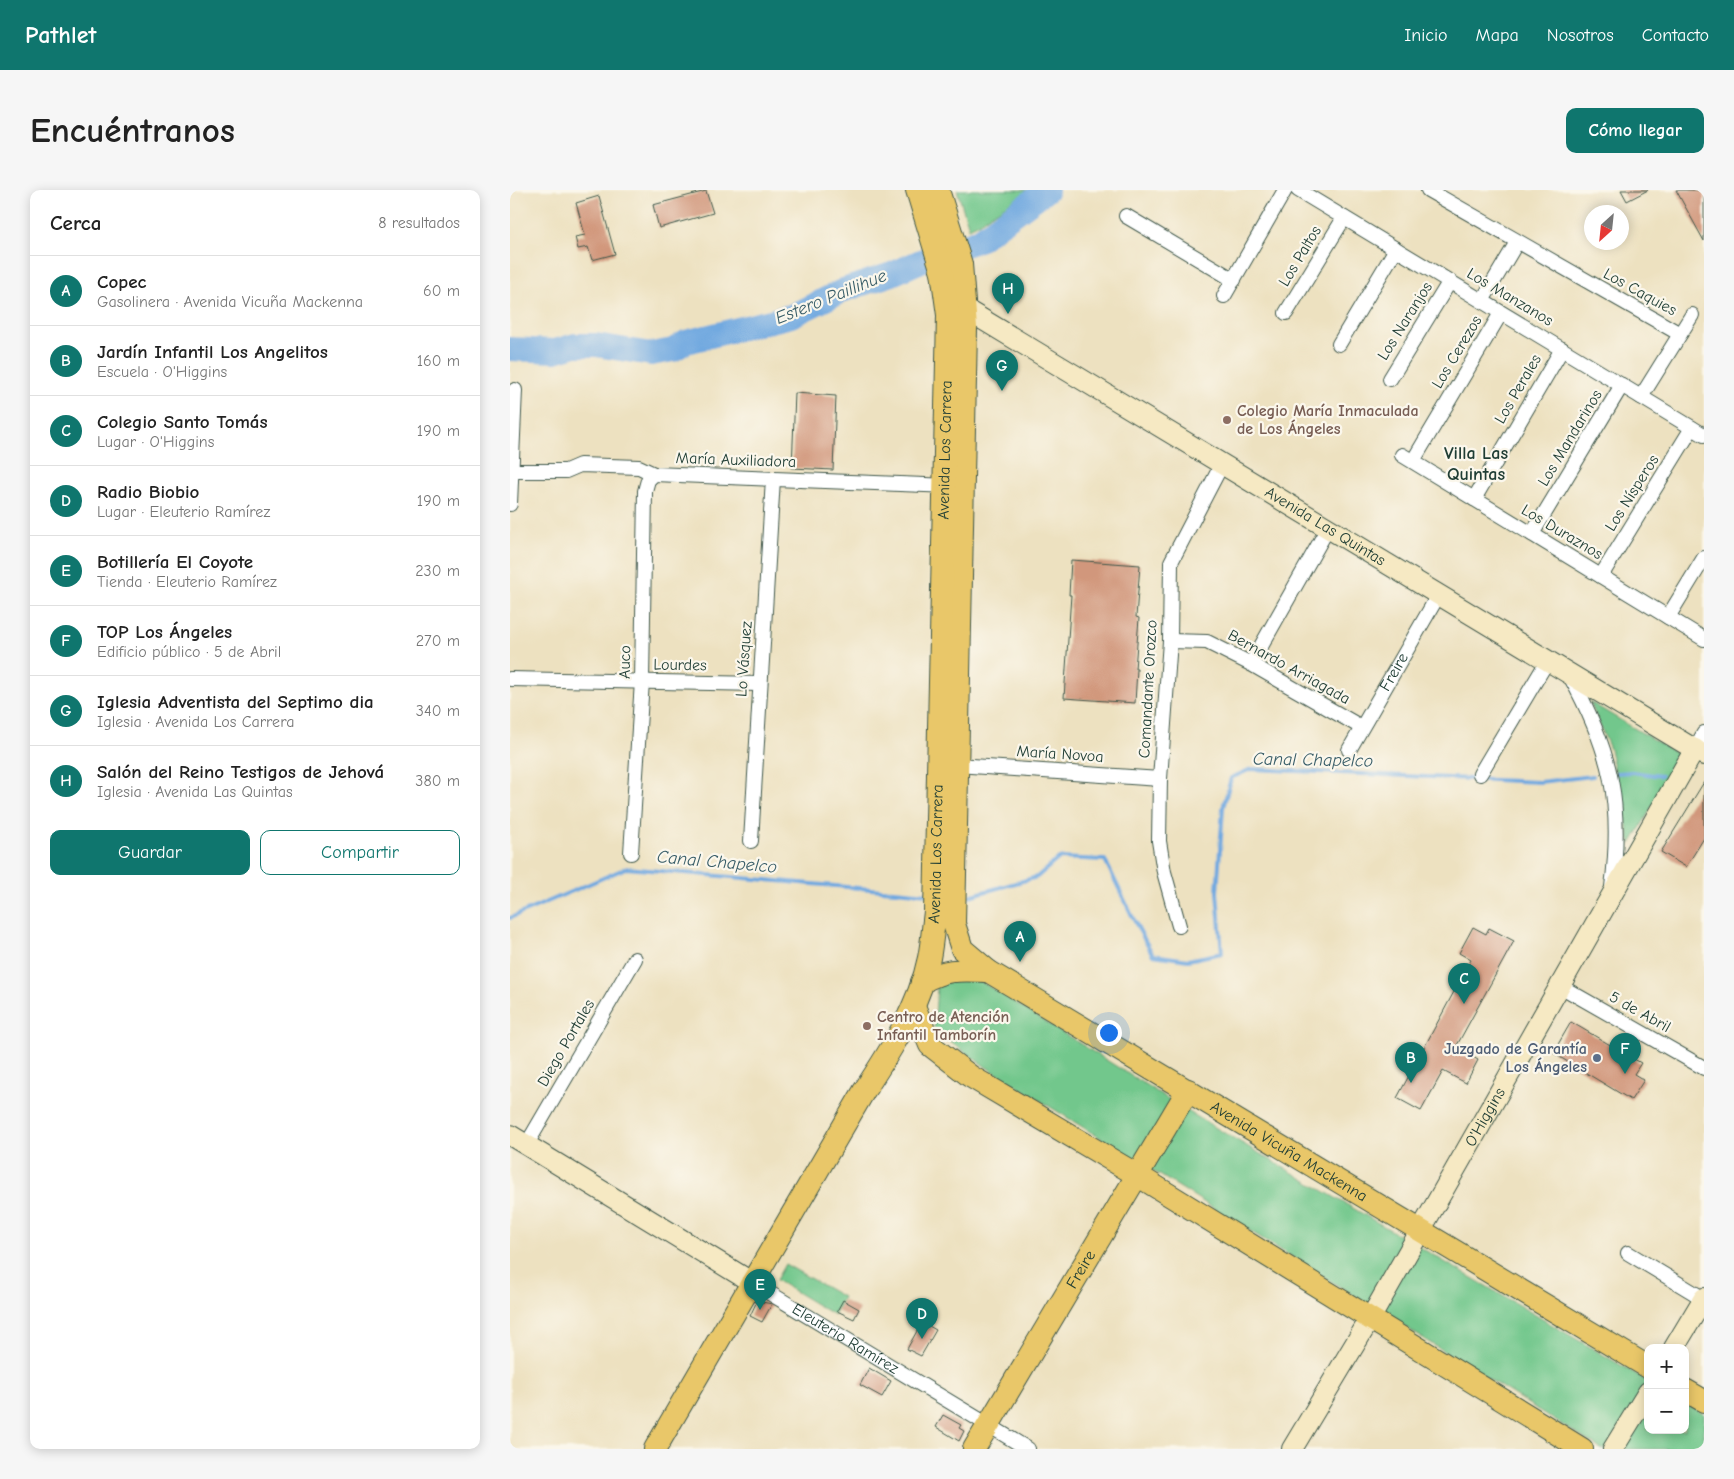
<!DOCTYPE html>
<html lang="es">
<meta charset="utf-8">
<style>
body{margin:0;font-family:"Comic Neue",sans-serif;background:#f6f6f6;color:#222}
.controls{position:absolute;right:15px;bottom:15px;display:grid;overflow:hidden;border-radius:10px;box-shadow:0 2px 12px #0003}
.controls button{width:45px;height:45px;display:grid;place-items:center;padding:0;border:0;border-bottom:1px solid #e0e0e0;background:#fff;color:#222;font:25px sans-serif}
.compass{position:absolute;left:1074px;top:15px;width:45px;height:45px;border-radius:50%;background:#fff;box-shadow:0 2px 12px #0003;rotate:207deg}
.you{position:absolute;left:598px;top:842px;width:18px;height:18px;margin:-12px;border:4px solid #fff;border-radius:50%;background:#1a73e8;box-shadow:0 0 0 8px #1a73e833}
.badge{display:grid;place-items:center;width:32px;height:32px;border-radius:50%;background:#0f766e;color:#fff;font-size:16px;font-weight:700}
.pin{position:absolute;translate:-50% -41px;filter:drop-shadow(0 1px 2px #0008)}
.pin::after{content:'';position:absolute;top:26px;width:18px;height:15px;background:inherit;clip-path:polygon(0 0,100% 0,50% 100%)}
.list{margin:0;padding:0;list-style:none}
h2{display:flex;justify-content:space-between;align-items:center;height:65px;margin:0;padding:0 20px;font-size:21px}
h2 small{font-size:16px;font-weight:400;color:#767676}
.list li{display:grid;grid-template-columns:32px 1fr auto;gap:15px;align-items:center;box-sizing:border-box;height:70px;padding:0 20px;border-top:1px solid #e0e0e0}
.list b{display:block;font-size:19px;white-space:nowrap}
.list p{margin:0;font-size:16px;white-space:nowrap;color:#767676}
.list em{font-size:16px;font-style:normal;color:#767676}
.actions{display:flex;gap:10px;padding:15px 20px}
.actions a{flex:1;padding:11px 0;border:1px solid #0f766e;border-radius:10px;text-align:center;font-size:18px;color:#0f766e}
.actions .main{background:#0f766e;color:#fff}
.map{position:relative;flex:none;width:1194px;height:1259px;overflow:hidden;border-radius:10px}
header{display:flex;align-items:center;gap:30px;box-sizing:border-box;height:70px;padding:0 25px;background:#0f766e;color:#fff}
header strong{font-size:24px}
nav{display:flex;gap:28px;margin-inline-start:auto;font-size:18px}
.intro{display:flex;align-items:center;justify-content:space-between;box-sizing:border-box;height:120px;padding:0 30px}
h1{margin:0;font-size:35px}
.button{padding:12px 22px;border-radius:10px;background:#0f766e;color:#fff;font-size:18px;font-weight:700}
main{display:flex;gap:30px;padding:0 30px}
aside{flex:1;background:#fff;border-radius:10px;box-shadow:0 2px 12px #0003}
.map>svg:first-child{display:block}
.green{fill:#72c78c;stroke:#488260}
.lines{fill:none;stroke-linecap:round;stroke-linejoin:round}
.stream{stroke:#71a9e0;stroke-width:4}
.river{stroke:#71a9e0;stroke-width:24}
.building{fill:#d1977c}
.street-casing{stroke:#3e5649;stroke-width:16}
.secondary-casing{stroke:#3e5649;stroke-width:22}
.primary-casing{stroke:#3e5649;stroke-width:24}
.street{stroke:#fff;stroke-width:14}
.secondary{stroke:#f6e9c3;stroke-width:20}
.primary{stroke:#e9c769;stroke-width:22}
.education-dot{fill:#8d6e63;stroke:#fbf7ec;stroke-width:2}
.service-dot{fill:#5c6f8a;stroke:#fbf7ec;stroke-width:2}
.labels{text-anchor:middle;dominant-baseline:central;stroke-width:4.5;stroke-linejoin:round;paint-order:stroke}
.street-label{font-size:16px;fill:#1f3d34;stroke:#fbf7ec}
.education-label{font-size:16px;font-weight:bold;fill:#785e54;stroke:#fbf7ec;text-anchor:start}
.service-label{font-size:16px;font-weight:bold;fill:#4e5e75;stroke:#fbf7ec;text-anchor:end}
.water-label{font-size:18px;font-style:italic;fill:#385d68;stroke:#fbf7ec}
.neighbourhood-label{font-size:18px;font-weight:bold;fill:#1f3d34;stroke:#fbf7ec}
</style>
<header>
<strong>Pathlet</strong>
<nav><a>Inicio</a><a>Mapa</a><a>Nosotros</a><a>Contacto</a></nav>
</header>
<div class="intro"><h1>Encuéntranos</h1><a class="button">Cómo llegar</a></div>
<main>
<aside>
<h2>Cerca<small>8 resultados</small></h2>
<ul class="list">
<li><span class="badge">A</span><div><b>Copec</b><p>Gasolinera · Avenida Vicuña Mackenna</p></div><em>60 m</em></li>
<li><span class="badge">B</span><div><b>Jardín Infantil Los Angelitos</b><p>Escuela · O'Higgins</p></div><em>160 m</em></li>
<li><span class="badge">C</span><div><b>Colegio Santo Tomás</b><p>Lugar · O'Higgins</p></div><em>190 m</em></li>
<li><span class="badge">D</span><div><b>Radio Biobio</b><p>Lugar · Eleuterio Ramírez</p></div><em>190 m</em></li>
<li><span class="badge">E</span><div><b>Botillería El Coyote</b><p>Tienda · Eleuterio Ramírez</p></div><em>230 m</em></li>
<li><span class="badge">F</span><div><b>TOP Los Ángeles</b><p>Edificio público · 5 de Abril</p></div><em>270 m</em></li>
<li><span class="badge">G</span><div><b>Iglesia Adventista del Septimo dia</b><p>Iglesia · Avenida Los Carrera</p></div><em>340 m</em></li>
<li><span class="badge">H</span><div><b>Salón del Reino Testigos de Jehová</b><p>Iglesia · Avenida Las Quintas</p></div><em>380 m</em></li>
</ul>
<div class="actions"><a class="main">Guardar</a><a>Compartir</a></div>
</aside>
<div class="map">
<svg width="1194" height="1259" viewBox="0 0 1194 1259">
<rect width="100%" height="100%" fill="#fbf7ec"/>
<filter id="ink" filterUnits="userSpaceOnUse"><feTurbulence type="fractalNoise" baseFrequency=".02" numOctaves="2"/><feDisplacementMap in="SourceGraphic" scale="10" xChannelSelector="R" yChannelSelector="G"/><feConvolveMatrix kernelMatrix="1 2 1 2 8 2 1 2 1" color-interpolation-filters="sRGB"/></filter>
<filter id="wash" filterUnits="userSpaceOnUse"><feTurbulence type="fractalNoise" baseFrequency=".0096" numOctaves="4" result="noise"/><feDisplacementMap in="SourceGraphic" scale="20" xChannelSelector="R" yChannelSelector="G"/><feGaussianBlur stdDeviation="1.12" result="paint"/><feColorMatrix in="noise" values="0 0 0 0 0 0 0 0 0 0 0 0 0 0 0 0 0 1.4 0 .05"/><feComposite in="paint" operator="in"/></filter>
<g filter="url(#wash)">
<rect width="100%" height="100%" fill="#ede1c0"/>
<path class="green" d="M447,0H519L469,33L459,38Z
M1080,512L1171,566L1121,654L1100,559Z
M446,784L467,789L684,925L1138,1191V1240H1175V1213L1194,1224V1259H1091L476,877L424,840L427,797Z
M275,1074L333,1107L324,1125L266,1090Z"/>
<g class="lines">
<path class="stream" d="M1106,583L1122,582L1151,586
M459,706L527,687L549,668L595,670L627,736L643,765L678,770L712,763L707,702L713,618L721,588L741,579L1029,592L1083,586
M0,728L116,678L419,704"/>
<path class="river" d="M0,159L45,161L65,155H86L141,164L163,160L176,152L281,126L334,100L382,84L413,70L469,50L537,0"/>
</g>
<g id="blocks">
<path class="building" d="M1111,0H1138L1117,11Z
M1166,0H1194V51Z
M196,1L203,23L149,38L143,15Z
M89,6L105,64L82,70L78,57L68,59L65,47L75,45L66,13Z
M285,203L326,206L323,280L282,278Z
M561,370L630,375L626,427L629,428L625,479H627L625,513L554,508L561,405H559Z
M1194,592V648L1176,677L1151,662Z
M963,737L976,744L979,738L1004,751L946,857L968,870L956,893L933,881L911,921L887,908L961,770L949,763Z
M1061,832L1131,873L1124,884L1134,890L1121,910L1043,863Z
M333,1110L349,1119L344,1129L327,1121Z
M247,1111L262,1114L252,1132L240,1126Z
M412,1132L426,1140L411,1166L397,1159Z
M359,1178L381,1191L372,1207L350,1195Z
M433,1225L451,1235L449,1238L454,1241L449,1251L426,1237Z"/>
</g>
</g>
<g filter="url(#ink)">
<use href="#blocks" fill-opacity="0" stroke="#3e5649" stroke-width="1"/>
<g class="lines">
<g class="street-casing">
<g id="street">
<path d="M788,0L1194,245"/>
<path d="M918,0L1170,144"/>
<path d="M616,26L724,90"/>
<path d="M714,106L775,0"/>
<path d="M972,111L1007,52"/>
<path d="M776,123L834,28"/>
<path d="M829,154L886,59"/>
<path d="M880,189L940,91"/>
<path d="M1131,207L1182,125"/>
<path d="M892,265L1194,449"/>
<path d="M903,271L991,123"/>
<path d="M0,281H56L70,275L129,277L144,284L440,296"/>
<path d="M964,309L1052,159"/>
<path d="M0,314L5,200"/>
<path d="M1022,344L1112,195"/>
<path d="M1091,386L1182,238"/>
<path d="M1158,427L1194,368"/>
<path d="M660,451L697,452L741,474L851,537"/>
<path d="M741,474L818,338"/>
<path d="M1060,486C1101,561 1113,612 1102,697"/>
<path d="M0,489L250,494"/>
<path d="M1185,559L1194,543"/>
<path id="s1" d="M839,560L929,404"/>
<path d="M447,575L650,589"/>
<path d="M970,584L1038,470"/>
<path d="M241,651L263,289"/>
<path d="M121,663L132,491L135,301L138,290L144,284"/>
<path d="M669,736L654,682L649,651L650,589L660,451L661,372L712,274"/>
<path d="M1050,796L1194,878"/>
<path d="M17,954L125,769"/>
<path d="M1118,1063L1194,1109"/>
<path id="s2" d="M243,1093L518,1259"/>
</g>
</g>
<g class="secondary-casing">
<g id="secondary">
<path id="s3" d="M442,111L1194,565"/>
<path d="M0,945L243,1093"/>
<path d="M1164,1158L1194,1108"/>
<path id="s4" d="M782,1259L860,1129L1185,559"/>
<path d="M1103,1259L1138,1202"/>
</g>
</g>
<g class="primary-casing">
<g id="primary">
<path d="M428,0L451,74L456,138L444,734L452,759L478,781"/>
<path id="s5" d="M412,792C438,778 450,780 478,781L1138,1177"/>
<path d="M404,816L420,855L460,886L627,985L1072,1259"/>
<path d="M1175,1200L1194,1211"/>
<path id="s6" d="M145,1259L354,901C381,860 409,817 419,768C422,753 423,737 425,722L438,125L432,82L407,0"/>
<path id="s7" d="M464,1259L678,900"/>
</g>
</g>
<use href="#street" class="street"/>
<use href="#secondary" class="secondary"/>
<use href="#primary" class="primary"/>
</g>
</g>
<g class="education-dot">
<circle cx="717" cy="230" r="5"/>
<circle cx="357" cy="836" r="5"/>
</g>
<circle class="service-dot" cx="1087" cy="868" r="5"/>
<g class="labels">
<g class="street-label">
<text transform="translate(790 66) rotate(-59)">Los Paltos</text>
<text transform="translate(1130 102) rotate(29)">Los Caquies</text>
<text transform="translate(1000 107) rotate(31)">Los Manzanos</text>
<text transform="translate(895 131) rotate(-58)">Los Naranjos</text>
<text transform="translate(947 162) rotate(-59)">Los Cerezos</text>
<text transform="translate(1008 199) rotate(-60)">Los Perales</text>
<text transform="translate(1060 248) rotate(-59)">Los Mandarinos</text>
<text stroke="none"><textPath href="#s6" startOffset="1072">Avenida Los Carrera</textPath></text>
<text transform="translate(226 270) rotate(2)">María Auxiliadora</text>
<text transform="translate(1122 303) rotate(-58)">Los Nísperos</text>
<text stroke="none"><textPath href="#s3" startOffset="436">Avenida Las Quintas</textPath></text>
<text transform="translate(1052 342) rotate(31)">Los Duraznos</text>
<text transform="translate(234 469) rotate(-86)">Lo Vásquez</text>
<text transform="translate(115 472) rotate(-89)">Auco</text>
<text transform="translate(170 475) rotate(1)">Lourdes</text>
<text transform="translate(779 477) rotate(29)">Bernardo Arriagada</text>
<text stroke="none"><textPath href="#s1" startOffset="90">Freire</textPath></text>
<text transform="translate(638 499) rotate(-87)">Comandante Orozco</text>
<text transform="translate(550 564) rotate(4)">María Novoa</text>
<text stroke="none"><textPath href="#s6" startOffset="668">Avenida Los Carrera</textPath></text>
<text transform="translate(1130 822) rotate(29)">5 de Abril</text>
<text transform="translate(56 853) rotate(-60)">Diego Portales</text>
<text stroke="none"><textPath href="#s4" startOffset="384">O'Higgins</textPath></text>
<text stroke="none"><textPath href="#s5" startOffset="419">Avenida Vicuña Mackenna</textPath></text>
<text stroke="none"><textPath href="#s7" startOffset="209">Freire</textPath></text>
<text stroke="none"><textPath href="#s2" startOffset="108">Eleuterio Ramírez</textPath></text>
</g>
<g class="education-label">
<text x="727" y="221">Colegio María Inmaculada<tspan x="727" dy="18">de Los Ángeles</tspan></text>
<text x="367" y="827">Centro de Atención<tspan x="367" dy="18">Infantil Tamborín</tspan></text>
</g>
<g class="service-label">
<text x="1077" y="859">Juzgado de Garantía<tspan x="1077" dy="18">Los Ángeles</tspan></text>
</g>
<g class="water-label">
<text transform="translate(321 107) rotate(-22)">Estero Paillihue</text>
<text transform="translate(803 570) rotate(1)">Canal Chapelco</text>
<text transform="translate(207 672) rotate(5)">Canal Chapelco</text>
</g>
<g class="neighbourhood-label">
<text x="966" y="263">Villa Las<tspan x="966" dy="21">Quintas</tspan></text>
</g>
</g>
</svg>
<div class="controls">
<button>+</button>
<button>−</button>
</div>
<svg class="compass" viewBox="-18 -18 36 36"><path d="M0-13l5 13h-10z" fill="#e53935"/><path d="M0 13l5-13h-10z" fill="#767676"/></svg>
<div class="you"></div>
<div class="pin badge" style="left:510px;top:772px">A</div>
<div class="pin badge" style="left:901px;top:893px">B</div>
<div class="pin badge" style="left:954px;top:814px">C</div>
<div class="pin badge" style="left:412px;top:1149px">D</div>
<div class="pin badge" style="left:250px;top:1120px">E</div>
<div class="pin badge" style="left:1115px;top:884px">F</div>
<div class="pin badge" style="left:492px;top:201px">G</div>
<div class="pin badge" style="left:498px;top:124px">H</div>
</div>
</main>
